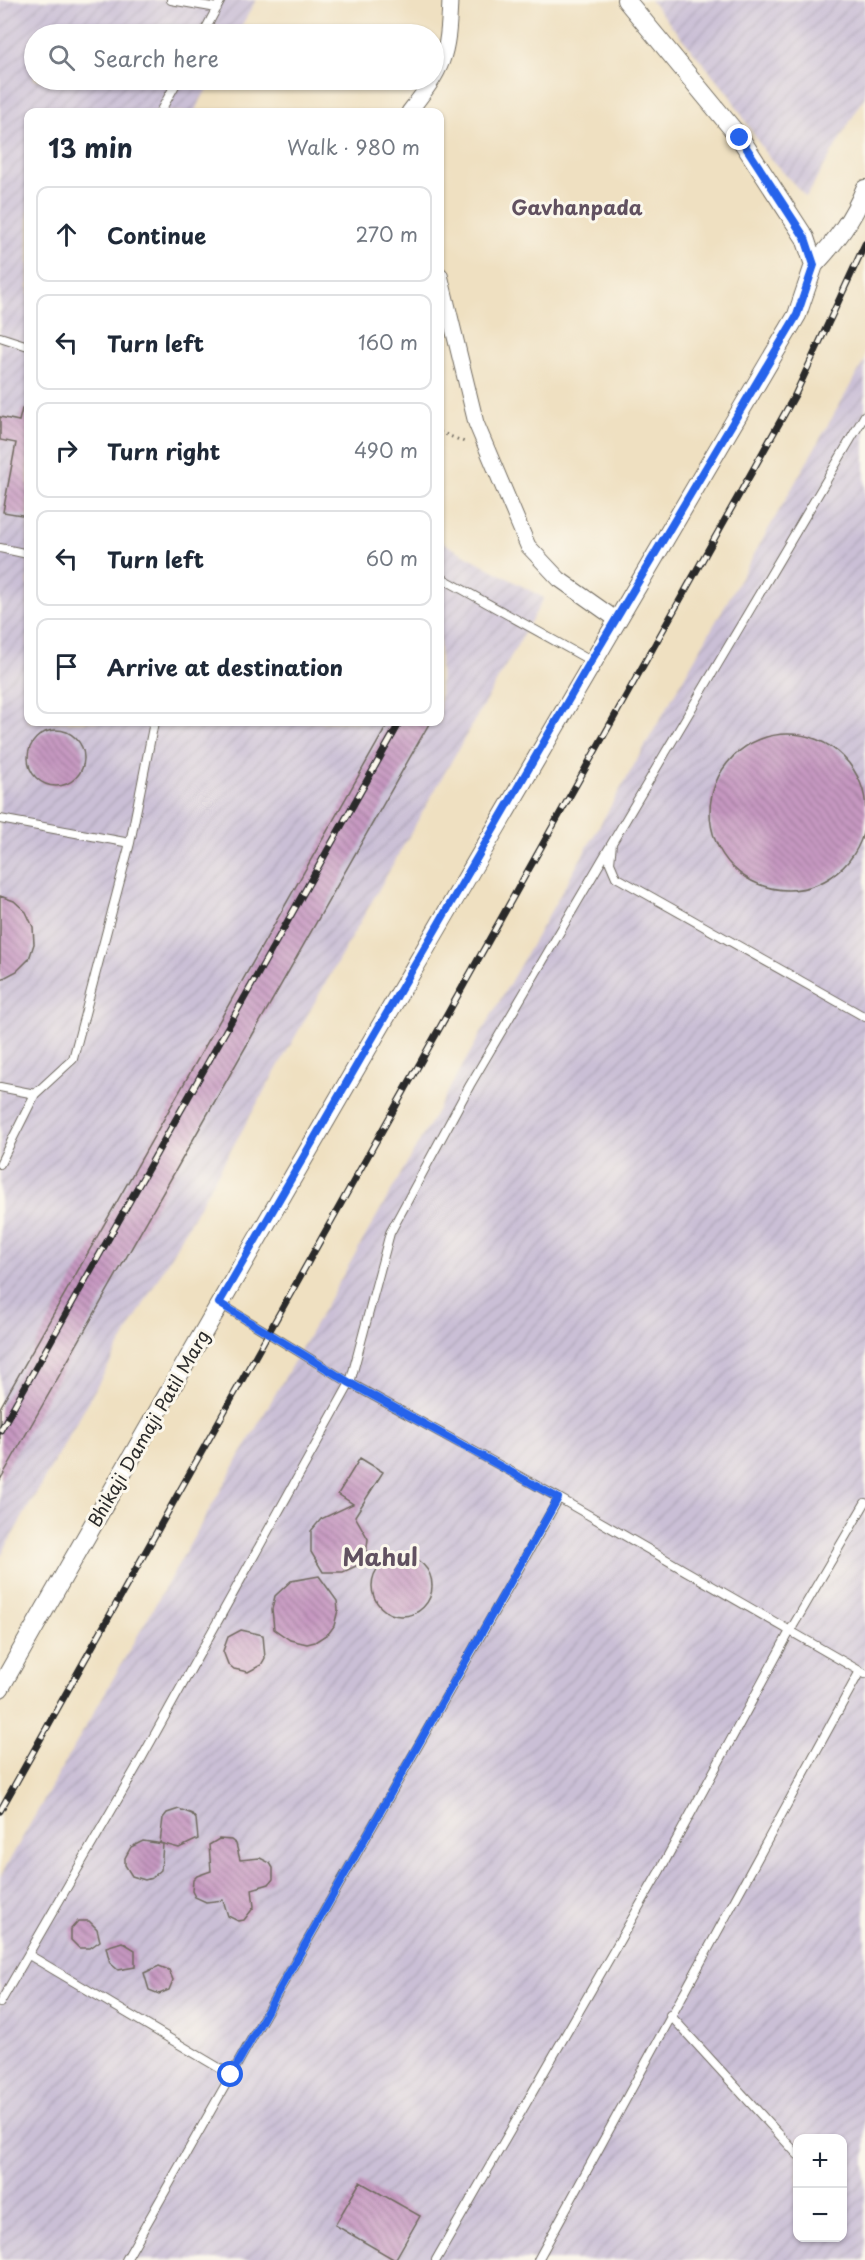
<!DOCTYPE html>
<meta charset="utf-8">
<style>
body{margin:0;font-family:"Playpen Sans",sans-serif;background:#f2f2f3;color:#1f2937}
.controls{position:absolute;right:18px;bottom:18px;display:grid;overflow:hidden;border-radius:12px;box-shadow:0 2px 4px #0004}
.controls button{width:54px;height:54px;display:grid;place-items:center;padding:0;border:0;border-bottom:2px solid #e0e1e3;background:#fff;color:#1f2937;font:30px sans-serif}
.stop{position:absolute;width:18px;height:18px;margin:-14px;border:4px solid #2563eb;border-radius:50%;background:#fff}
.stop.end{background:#2563eb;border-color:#fff;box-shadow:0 2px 6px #0008}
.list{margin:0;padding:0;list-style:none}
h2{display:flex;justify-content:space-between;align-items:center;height:78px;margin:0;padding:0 24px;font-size:26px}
h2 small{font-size:20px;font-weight:400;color:#747a83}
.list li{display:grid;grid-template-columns:39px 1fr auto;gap:18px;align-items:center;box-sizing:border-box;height:96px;margin:0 12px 12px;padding:0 12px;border:2px solid #e0e1e3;border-radius:12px}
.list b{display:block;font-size:22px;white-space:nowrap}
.list em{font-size:20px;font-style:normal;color:#747a83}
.icon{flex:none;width:33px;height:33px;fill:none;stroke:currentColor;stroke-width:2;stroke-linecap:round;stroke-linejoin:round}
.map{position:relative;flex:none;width:865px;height:2260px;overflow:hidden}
.search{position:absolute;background:#fff;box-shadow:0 2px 4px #0004;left:24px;top:24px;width:420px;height:66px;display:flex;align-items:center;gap:15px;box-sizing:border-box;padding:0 21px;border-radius:33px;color:#747a83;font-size:22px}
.panel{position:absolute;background:#fff;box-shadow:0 2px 4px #0004;left:24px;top:108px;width:420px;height:618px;border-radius:12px}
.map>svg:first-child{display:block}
.industrial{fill:url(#industrial-furrows);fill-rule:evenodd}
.building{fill:url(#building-back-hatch)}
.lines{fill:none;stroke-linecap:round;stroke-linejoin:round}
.service-casing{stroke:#706a60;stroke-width:10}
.minor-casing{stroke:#706a60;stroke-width:17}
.tertiary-casing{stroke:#706a60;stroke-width:20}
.path{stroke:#706a60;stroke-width:3;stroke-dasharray:1.5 4.5;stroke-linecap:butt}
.service{stroke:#fff;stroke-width:8}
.minor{stroke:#fff;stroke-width:15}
.tertiary{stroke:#fff;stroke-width:18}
.rail-casing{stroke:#2b2b2b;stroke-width:7}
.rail{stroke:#fbf7ec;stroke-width:4.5;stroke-dasharray:14;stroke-linecap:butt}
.route{stroke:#2563eb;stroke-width:8}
.labels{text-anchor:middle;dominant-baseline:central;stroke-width:6;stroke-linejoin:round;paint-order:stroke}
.street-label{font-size:18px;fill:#2b2b2b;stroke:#fbf7ec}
.neighbourhood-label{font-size:20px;font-weight:bold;fill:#615160;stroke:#fbf7ec}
.district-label{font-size:24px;font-weight:bold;fill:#615160;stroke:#fbf7ec}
</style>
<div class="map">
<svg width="865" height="2260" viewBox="0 0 865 2260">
<defs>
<pattern id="industrial-furrows" width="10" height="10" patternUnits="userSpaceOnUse" patternTransform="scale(1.5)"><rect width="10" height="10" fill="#cabfd6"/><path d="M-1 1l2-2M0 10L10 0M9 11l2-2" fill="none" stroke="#aea4b8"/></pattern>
<pattern id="building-back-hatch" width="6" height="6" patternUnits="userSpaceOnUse" patternTransform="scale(1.5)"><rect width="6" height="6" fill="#c698c1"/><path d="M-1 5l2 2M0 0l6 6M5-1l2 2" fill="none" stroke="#a17c9d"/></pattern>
</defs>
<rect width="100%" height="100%" fill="#fbf7ec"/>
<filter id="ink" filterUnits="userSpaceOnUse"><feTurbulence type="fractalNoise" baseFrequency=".0167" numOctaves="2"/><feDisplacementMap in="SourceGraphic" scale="12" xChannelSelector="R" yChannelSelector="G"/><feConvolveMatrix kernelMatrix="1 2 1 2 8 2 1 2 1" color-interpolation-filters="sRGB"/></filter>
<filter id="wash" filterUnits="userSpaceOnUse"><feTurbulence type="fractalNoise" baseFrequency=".008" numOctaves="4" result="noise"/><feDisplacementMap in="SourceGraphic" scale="24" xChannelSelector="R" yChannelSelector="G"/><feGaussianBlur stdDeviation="1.35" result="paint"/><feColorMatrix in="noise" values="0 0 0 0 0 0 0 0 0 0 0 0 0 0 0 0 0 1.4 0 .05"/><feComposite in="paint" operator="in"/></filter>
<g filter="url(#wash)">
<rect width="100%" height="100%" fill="#efe0c1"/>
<path class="industrial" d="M0,0H256L237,34H34V80H212L194,112H28V722H440V541L544,598L0,1557Z
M650,0H865V96L806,197L766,154L728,93Z
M865,360V2260H0V1877ZM798,2138H842V2238H798Z"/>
<g id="blocks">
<path class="building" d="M22,409L28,410V516L3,512L16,443L0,440V417L19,421Z
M389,722H430L0,1480V1408Z
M28 758a28 28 0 1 1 56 0a28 28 0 1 1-56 0Z
M710 812a78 78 0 1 1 156 0a78 78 0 1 1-156 0Z
M0,896L14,901L26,912L33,927L34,944L29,959L17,971L0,980Z
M360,1458L383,1472L355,1516L368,1539L365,1562L343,1572H323L311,1552V1531L321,1519L353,1504L338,1494Z
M372 1586a30 30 0 1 1 60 0a30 30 0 1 1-60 0Z
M319,1576L337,1601L338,1610L334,1626L329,1633L315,1642L307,1644L290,1640L274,1629L272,1609L275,1596L291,1581Z
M241,1630L263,1635L265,1658L261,1665L248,1672L234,1669L228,1664L223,1651L228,1637Z
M179,1809L192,1814L196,1819L198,1839L179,1848L160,1843L163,1818L167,1813Z
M219,1839L231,1840L236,1844L240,1860L260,1858L270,1863L273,1868V1879L269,1884L252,1889L254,1907L244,1920L238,1921L228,1916L223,1900L206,1902L195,1897L192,1891L193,1880L197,1876L211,1871L209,1845Z
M143,1841L163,1844L161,1870L152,1878L145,1880L132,1876L125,1865V1858L131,1847Z
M78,1921H89L97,1929L100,1941L90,1948H79L71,1940V1929Z
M122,1942L135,1950V1967L118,1970L110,1963L106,1947Z
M159,1966L169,1970L173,1980L169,1990L159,1994L149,1990L144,1973Z
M360,2182L420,2216L395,2260L335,2225Z"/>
</g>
</g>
<g filter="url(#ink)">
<use href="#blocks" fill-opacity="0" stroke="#706a60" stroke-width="1.5"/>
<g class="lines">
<g class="service-casing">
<path id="service" d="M171,0L217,8
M203,34L221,0
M160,112L178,80
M0,337L28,346
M865,415L612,843L610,863L616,877L865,1017
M0,548L28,554
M440,577L591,661
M0,819L130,843
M0,1087L35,1094
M0,1164L35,1094L73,1059L130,843L154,722
M219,1303L350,1383L559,1498
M29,1955L231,2075
M0,2003L140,1761L350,1383L390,1233L470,1085L612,843
M670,2015L798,2155
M126,2260L559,1498L865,1674
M436,2260L659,1872L790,1631L865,1503
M538,2260L860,1671"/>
</g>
<g class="minor-casing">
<path id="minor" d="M409,112C444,67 448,58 450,0
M440,275L476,423L528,546L559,579L617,620"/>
</g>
<g class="tertiary-casing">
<path id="tertiary" d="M814,265C836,241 853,219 865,189
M0,1688C261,1228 528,771 797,315L814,265L805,238L740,138L626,0"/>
</g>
<path class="path" d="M440,432L467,443"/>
<use href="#service" class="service"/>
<use href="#minor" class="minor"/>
<use href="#tertiary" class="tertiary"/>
<g class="rail-casing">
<path id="rail" d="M0,1431L400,722
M0,1811L795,395L865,244"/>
</g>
<use href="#rail" class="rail"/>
</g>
</g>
<g class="lines" filter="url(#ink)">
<path class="route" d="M231,2075L558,1498L350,1383L219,1303L591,661L797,315L814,265L805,238L740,138"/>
</g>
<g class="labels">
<g class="street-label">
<text transform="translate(148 1428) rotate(-60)">Bhikaji Damaji Patil Marg</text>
</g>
<g class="neighbourhood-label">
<text x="577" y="207">Gavhanpada</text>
</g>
<g class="district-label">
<text x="380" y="1556">Mahul</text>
</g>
</g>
</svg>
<div class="controls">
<button>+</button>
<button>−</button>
</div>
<div class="stop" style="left:231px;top:2075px"></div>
<div class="stop end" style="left:740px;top:138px"></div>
<div class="search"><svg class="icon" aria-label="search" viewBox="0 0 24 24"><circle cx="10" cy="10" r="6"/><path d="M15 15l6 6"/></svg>Search here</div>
<section class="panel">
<h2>13 min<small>Walk · 980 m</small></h2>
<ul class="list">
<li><svg class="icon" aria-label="ahead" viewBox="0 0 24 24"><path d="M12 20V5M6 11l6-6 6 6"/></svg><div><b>Continue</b></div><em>270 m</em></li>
<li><svg class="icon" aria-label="left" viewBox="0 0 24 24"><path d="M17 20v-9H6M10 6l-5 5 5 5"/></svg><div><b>Turn left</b></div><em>160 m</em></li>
<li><svg class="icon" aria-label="right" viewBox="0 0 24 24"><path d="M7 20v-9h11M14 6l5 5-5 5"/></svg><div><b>Turn right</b></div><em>490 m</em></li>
<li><svg class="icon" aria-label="left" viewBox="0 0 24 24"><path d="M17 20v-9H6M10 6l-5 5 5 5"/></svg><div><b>Turn left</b></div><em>60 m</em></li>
<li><svg class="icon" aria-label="arrive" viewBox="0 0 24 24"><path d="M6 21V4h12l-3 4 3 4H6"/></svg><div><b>Arrive at destination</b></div></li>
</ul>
</section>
</div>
